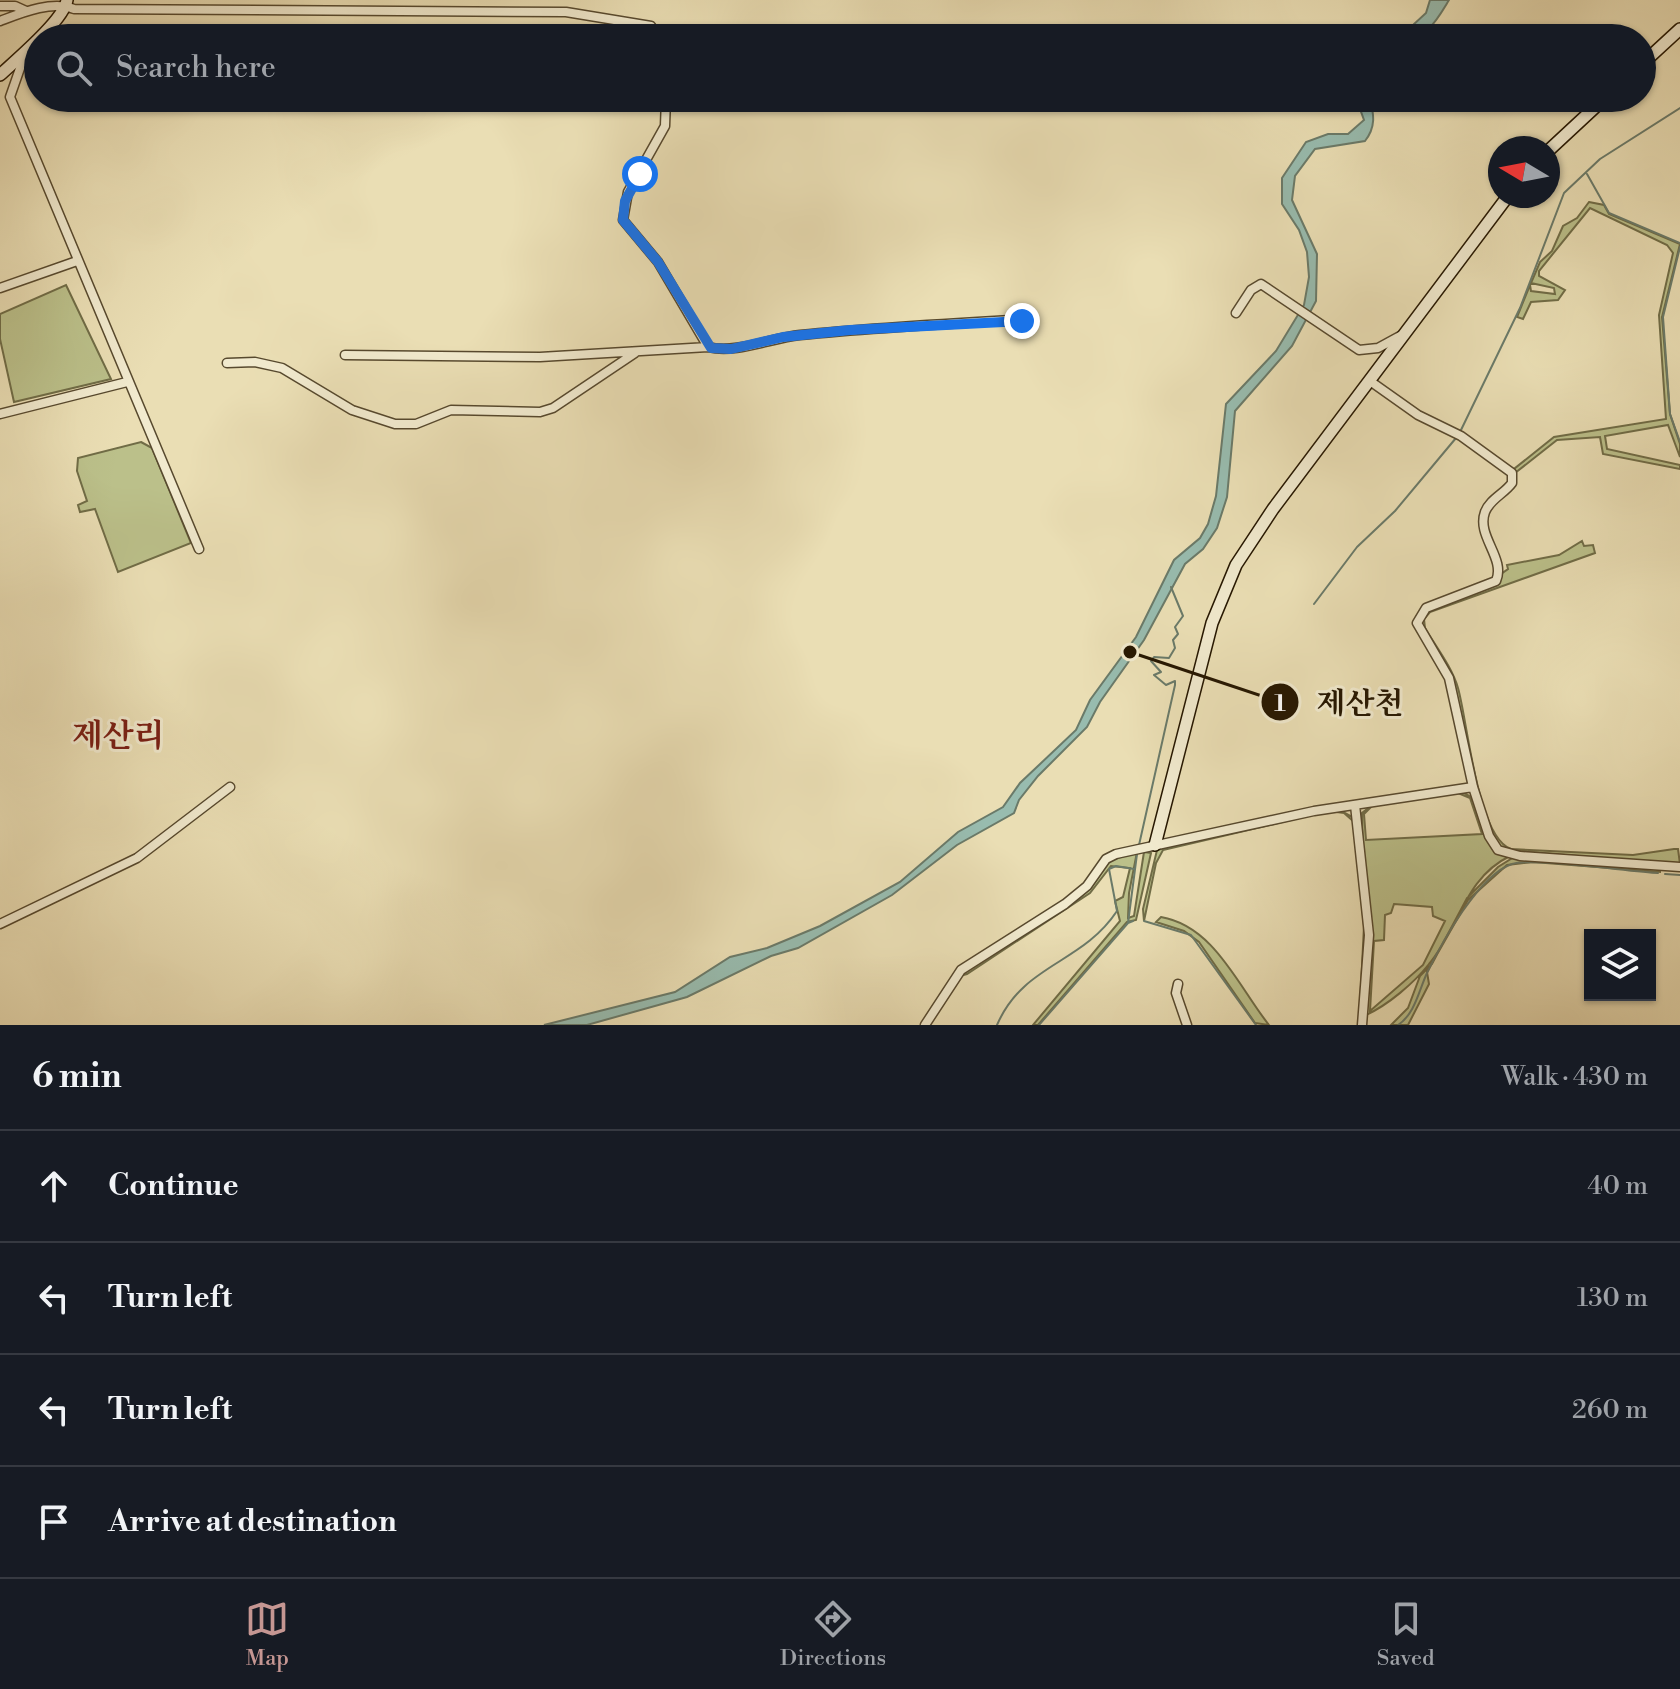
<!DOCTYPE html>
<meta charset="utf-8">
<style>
body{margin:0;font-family:"Libre Bodoni","Noto Serif KR",serif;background:#242831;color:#f1f3f6}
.controls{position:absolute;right:24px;bottom:24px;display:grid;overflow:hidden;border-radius:0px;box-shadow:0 2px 6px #0004}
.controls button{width:72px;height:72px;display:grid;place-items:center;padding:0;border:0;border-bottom:2px solid #363941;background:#171b24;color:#f1f3f6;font:40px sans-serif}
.compass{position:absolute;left:1488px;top:136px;width:72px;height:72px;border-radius:50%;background:#171b24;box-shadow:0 2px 6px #0004;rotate:280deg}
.stop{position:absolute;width:24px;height:24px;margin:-18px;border:6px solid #1a73e8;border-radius:50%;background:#fff}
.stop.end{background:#1a73e8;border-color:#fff;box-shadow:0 2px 8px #0008}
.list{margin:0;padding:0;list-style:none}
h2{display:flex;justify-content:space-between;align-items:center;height:104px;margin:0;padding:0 32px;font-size:34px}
h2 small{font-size:26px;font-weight:400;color:#9ea1a6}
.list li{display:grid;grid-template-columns:52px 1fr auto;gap:24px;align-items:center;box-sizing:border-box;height:112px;padding:0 32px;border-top:2px solid #363941}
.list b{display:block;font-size:30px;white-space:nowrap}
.list em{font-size:26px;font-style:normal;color:#9ea1a6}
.icon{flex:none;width:44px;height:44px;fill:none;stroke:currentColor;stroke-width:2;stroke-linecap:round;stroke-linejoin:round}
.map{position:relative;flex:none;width:1680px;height:1025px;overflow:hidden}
.search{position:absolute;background:#171b24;box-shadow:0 2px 6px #0004;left:24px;right:24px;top:24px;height:88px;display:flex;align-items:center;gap:20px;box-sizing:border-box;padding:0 28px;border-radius:44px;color:#9ea1a6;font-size:30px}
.sheet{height:552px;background:#171b24}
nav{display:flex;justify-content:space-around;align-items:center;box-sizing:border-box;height:112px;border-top:2px solid #363941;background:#171b24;font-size:22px;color:#9ea1a6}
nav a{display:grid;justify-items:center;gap:4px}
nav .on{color:#c59692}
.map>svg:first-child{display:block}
.green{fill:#bbc08a;stroke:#706c46;stroke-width:2;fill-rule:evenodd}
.water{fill:#98bcaf;stroke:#6a7a69;stroke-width:2}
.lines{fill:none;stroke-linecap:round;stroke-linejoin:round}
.stream{stroke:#6a7a69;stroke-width:2}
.street-casing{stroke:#57492e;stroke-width:11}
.secondary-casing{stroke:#261701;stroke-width:14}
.street{stroke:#f1eace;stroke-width:8}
.secondary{stroke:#f1eace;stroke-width:11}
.route{stroke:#1a73e8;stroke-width:10}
.labels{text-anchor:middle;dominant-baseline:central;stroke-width:6;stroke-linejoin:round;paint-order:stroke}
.quarter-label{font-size:32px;font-weight:bold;fill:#7a1f14;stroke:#f1eace}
.leader{fill:none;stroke:#261701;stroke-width:3}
.callout-dot{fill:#261701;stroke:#f1eace;stroke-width:3}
.mark-label{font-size:24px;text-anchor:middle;font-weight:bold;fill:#fff}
.callout-label{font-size:30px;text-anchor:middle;font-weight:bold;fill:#261701;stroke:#f1eace;stroke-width:6;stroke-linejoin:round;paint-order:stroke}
</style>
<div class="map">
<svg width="1680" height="1025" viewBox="0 0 1680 1025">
<rect width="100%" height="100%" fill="#eadeb4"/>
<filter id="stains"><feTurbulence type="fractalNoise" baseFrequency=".0025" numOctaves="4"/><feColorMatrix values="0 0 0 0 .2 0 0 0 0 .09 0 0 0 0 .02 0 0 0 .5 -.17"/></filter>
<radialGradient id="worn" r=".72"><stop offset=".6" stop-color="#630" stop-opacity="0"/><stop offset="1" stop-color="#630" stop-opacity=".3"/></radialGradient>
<path class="green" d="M1589,202L1604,205L1609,214L1680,244L1662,317L1670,414L1680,444V457L1668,425L1605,436L1607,449L1680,465V469L1603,454L1600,437L1557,440L1515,473L1514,469L1554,437L1666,419L1659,315L1673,253L1667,245L1590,208L1539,271V276L1565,290L1558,300L1531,302L1523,319L1517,317L1530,285L1531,291L1555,294L1554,288L1531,283L1540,262L1552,251L1563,226L1577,218Z
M66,285L111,379L14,402L0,339V314Z
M141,442L152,448L191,543L118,572L95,509L80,512L78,505L87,501L77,471L78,458Z
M1582,541L1584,546L1593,545L1595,553L1430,612L1424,619L1425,628C1436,647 1452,667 1458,688C1468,723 1477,837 1511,849L1633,855L1674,849H1678L1680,864L1503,850C1471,818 1469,743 1457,699C1451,675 1433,650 1421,628L1420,615L1426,609L1481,588L1508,569L1507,565L1559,555Z
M1450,790C1492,789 1472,848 1510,856C1464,878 1459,929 1429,964C1414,983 1388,1005 1366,1015L1371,925L1363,861L1362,813L1377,801ZM1458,793L1470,798L1482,834L1366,840L1364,814L1374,804ZM1394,904L1432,907L1433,916L1445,921L1423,965L1370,1011L1374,941L1384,940L1385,915L1391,913Z
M1336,808L1354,818L1357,834C1364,899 1369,960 1359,1025L1364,926L1353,821L1344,813L1329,811L1163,850L1156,863L1144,921L1143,909L1157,850Z
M1137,852L1129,893L1128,918L1134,916L1144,852L1151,853L1136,920L1127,922L1038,1025H1033L1120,921L1115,901L1123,897L1130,868L1111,866L1090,893L967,974L956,977L1053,916L1111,860Z
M1514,857L1660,868V872L1533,862L1507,865L1468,900L1427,972L1429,984L1408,1025H1391L1408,1008L1420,976L1432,964L1467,898L1498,867Z
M1161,917C1214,926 1238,986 1269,1025L1255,1023L1199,942L1184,931L1156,922Z"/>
<path class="water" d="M1430,0H1449C1435,23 1428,38 1399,38L1426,13Z
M1356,98H1370C1374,115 1376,127 1365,141L1315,149L1295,176L1292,200L1317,254L1316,301L1292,346L1235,411L1227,497L1217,528L1203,549L1185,564L1144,640L1100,702L1087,727L1038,776L1019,800L1014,813L957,845L892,895L798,948L771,956L687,997L587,1025H544L675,992L730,957L767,948L820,926L900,882L958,832L1003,807L1020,783L1076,730L1090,700L1136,637L1174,560L1200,538L1208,524L1216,496L1226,404L1276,351L1304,305L1309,277L1307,252L1299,230L1282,204V178L1306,142L1328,134H1348L1364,120Z"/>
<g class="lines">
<path class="stream" d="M1587,174L1609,213L1680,243
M1680,247L1663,317L1670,414L1680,442
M1461,430L1520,308L1564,193L1600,159L1680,108
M1314,604L1357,547L1395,511L1456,438
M1139,845L1175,685V681L1166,685L1154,675L1161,672L1151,661L1154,657L1169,658L1175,648L1173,640L1178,634L1175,627L1183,616L1171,587
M1665,874L1680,875
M1133,921L1128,923L1137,854
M1144,921L1191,935L1256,1025
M997,1025C1024,963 1081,965 1117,911L1109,869L1116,866L1134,869
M1039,1025L1128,923
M1398,1025C1415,1014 1419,990 1427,973C1442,942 1479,875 1512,864C1531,857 1631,872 1658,873"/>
<g class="street-casing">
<path id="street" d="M0,6H15L26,11
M0,21C21,13 52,0 74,9L566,12L651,26L659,38
M25,54L10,97L199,549
M666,98L665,126L628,192L623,220L658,262L708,347
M0,288L77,261
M1236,313L1251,290L1261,284L1359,350L1378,348L1400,336
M345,355L540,357L708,347C736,354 771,338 800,335C870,328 941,324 1011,320L1025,322
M227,363L255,362L282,368L352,410L395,424H416L451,410L540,412L553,408L635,353
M1370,381L1418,415L1461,436L1512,473V483C1504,494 1490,499 1485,512C1476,536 1506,558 1496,581L1426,608L1417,623L1449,678L1473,787L1489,836L1498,850L1520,856L1680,867
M0,414L127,382
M1355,805L1369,935L1362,1025
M0,924L137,858L230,787
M1178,984L1176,993L1187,1025
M925,1025L961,970L1065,904L1087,886L1106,859L1116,854L1314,811L1473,787"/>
</g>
<g class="secondary-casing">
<path id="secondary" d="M1642,64L1680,29
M0,75C16,60 64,20 67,0
M1548,151L1605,98
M1155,845L1212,623L1236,565L1273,509L1508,196"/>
</g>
<use href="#street" class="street"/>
<use href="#secondary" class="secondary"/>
</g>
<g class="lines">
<path class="route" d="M640,174L625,201L623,220L658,262L711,348L731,349L783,337L850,330L1022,321"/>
</g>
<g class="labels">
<g class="quarter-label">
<text x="118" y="736">제산리</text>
</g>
</g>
<path class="leader" d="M1130 652L1280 702"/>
<g class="callout-dot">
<circle cx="1130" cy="652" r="8"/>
<circle cx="1280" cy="702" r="20"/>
</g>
<g class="mark-label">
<text x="1280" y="711">1</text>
</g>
<g class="callout-label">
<text x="1360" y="713">제산천</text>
</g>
<rect width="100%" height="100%" filter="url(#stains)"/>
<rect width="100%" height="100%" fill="url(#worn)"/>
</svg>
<div class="controls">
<button><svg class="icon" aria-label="layers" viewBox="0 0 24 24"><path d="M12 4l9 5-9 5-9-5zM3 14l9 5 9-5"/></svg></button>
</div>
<svg class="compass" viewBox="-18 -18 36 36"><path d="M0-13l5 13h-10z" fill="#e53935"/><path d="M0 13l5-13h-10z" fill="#9ea1a6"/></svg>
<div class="stop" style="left:640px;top:174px"></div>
<div class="stop end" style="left:1022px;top:321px"></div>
<div class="search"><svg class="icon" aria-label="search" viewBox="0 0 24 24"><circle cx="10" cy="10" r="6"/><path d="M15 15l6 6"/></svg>Search here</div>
</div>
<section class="sheet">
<h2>6 min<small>Walk · 430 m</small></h2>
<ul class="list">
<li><svg class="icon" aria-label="ahead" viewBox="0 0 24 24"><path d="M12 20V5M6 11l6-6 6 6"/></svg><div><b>Continue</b></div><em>40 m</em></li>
<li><svg class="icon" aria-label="left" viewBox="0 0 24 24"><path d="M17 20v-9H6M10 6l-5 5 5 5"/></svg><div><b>Turn left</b></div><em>130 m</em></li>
<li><svg class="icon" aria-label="left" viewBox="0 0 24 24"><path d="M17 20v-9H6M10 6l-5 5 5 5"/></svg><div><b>Turn left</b></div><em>260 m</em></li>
<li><svg class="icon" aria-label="arrive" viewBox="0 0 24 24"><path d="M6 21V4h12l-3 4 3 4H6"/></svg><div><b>Arrive at destination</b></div></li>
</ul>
</section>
<nav>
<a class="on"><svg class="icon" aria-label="map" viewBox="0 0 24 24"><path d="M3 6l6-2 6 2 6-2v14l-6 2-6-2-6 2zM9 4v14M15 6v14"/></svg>Map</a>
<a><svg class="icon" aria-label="directions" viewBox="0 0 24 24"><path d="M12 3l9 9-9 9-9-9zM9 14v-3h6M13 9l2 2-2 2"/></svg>Directions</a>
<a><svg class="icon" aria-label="saved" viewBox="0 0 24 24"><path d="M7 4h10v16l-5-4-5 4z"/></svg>Saved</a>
</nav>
